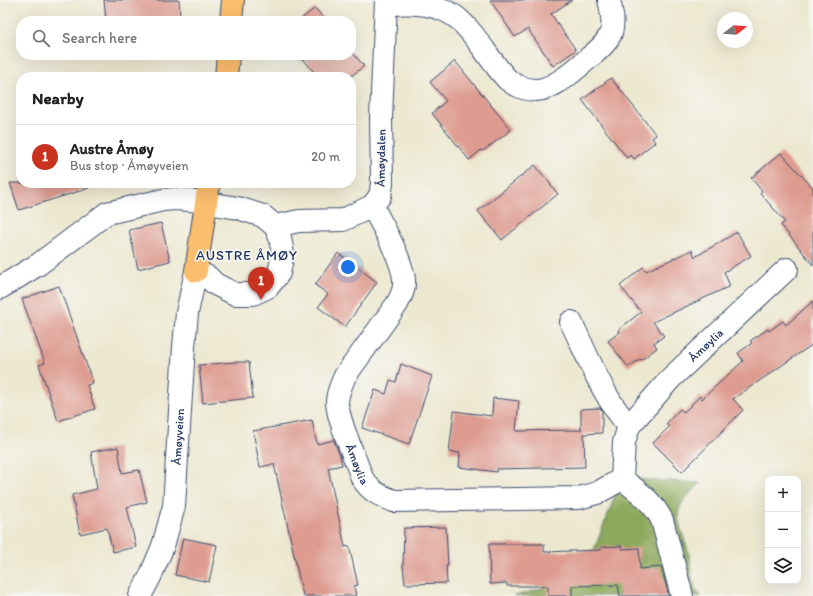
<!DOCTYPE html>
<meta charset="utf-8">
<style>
body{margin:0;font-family:Itim,sans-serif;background:#f6f6f6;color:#222}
.controls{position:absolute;right:12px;bottom:12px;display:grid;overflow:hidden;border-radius:8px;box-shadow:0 4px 16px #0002}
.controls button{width:36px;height:36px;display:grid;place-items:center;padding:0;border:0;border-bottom:1px solid #e0e0e0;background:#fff;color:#222;font:20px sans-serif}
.compass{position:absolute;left:717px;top:12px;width:36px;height:36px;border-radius:50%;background:#fff;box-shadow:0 4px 16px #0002;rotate:73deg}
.you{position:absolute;left:348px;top:267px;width:14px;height:14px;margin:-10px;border:3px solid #fff;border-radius:50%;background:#1a73e8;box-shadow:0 0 0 6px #1a73e833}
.badge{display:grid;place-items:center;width:26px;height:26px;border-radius:50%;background:#c8321e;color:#fff;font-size:13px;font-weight:700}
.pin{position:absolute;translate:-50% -33px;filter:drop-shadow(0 1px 2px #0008)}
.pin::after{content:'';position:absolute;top:21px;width:14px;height:12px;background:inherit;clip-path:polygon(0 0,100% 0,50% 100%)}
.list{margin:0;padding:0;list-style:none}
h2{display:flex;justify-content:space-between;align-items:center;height:52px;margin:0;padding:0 16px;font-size:17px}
h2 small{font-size:13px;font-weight:400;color:#767676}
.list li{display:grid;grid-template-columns:26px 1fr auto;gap:12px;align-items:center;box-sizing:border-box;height:64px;padding:0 16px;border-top:1px solid #e0e0e0}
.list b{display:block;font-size:15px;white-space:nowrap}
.list p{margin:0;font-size:13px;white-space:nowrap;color:#767676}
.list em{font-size:13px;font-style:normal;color:#767676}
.icon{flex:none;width:22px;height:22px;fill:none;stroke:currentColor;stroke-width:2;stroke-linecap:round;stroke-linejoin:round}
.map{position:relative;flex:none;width:813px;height:596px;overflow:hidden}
.search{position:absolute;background:#fff;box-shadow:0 4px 16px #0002;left:16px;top:16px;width:340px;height:44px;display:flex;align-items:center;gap:10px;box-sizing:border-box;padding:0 14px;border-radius:16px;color:#767676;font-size:15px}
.panel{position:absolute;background:#fff;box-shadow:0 4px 16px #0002;left:16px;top:72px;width:340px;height:116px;border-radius:16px}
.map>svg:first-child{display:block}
.forest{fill:#8da95b;stroke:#546c5c}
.building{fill:#de9c91}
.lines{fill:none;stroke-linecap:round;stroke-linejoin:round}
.minor-casing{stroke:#3a4b6f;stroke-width:24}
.major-casing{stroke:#3a4b6f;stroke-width:24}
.minor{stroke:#fff;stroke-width:22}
.major{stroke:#fbbd6e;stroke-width:22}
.labels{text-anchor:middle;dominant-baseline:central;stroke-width:3.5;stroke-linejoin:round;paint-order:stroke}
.street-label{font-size:12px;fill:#1b2f5e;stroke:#f6f6f2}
.quarter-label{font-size:14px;letter-spacing:1px;fill:#1b2f5e;stroke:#f6f6f2}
</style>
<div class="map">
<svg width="813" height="596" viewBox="0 0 813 596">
<rect width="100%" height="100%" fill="#f6f6f2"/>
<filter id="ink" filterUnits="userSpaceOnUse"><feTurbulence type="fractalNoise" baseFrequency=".025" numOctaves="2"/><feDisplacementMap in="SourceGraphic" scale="8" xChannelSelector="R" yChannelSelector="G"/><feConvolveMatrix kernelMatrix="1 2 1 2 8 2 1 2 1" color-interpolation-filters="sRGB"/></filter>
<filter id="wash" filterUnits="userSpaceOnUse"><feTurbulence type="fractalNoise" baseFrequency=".012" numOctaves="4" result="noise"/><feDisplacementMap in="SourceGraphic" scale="16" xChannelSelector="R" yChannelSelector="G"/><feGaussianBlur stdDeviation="0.9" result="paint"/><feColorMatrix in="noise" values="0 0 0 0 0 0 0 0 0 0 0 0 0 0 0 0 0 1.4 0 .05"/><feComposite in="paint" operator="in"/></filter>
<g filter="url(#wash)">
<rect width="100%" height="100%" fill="#ece8d0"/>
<path class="forest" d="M622,478L700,483C692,493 679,501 678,516C678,524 687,545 689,555C692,568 690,587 701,596H515L540,589L593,552Z"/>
<g id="blocks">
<path class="building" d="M104,0H179L180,17L106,21Z
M490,0H572L551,14L576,50L553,66L528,29L515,37Z
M315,8L326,21H299Z
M351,51L364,66L350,77H318L304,60L298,59L295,55H351Z
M455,61L511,130L483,151L481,150L469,160L432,113L446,101L430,82Z
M611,78L656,135L652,138L655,142L634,159L631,155L627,158L582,100Z
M781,153L813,188V265L781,225L785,222L760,193L762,191L751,178Z
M535,165L558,194L502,240L478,211Z
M10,183H88L89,188L19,210Z
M161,223L170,261L138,269L129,230Z
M737,232L751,256L724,272L730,286L653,322L664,336L654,343L657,348L641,360L640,359L628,367L608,341L620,332L618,330L641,312L620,286L643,267L646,271L692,250L695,257Z
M338,253L377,282L345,327L318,307L328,294L315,285Z
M59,286L93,383L87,385L95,409L58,421L39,365L45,363L22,299Z
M813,301V344L733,399L743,410L682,472L653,443L669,427L666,424L680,409L684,412L700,396L702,399L743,361L738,353L752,343L750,341L768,329L769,331L783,321L786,325Z
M235,362H249L253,398L203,403L199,365Z
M401,364L432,376L409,444L362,428L375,390L386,394L390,380L396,382Z
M493,398L519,401L516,431L581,430V409L600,408L602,410V433L584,434L585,467L497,469V472L459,467L460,453L449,452L454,411L492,416Z
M312,420L317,444L334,440L340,456L342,465L328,468L345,547L349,546L358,585L354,586L356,596H303L274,464L260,467L253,431Z
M118,447L122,473L139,470L147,502L127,507L136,547L113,552L107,528L80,534L72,495L97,489L91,452Z
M446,527L448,566H446L447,583L405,584L403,567L404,528Z
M183,538L217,545L209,582L175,575Z
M489,544H544V552L601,550V547L622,546V549L639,548L640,569L661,567L669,596H620L618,585L572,586V596H548V586H507V583L490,584Z"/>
</g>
</g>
<g filter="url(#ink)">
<use href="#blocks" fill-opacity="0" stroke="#3a4b6f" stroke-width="1"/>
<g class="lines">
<g class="minor-casing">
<g id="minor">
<path d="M386,5C409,2 436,3 456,17C477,34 489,61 508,80C515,86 527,90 536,90C554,90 577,68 590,57C614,38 616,29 609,0"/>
<path id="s1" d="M372,206C381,222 404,264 404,281C405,289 401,297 397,304L345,376C341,385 337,394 337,403C339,424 355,457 362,478C371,492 379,495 394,501L579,498L597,493L622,479L624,442L629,426L671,378L787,269"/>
<path d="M0,288L39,264L107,213L163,200L174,199L190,200L238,208L263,216L275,226L299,221L343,220L372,206L380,196L382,184L381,118L386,0"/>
<path d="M571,322C588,356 603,398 629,426"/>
<path d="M622,479C638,491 653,502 662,520L682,596"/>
<path id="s2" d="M140,596L150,577L163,546L174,506L184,347L187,313L196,271L208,277L215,284L235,294H253L268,287L279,273L283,254L280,237L275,226"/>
</g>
</g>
<g class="major-casing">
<path id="major" d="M231,21L233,0
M226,77L228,55
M196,271L209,183"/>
</g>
<use href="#minor" class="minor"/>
<use href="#major" class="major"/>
</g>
</g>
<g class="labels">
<g class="street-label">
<text transform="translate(381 158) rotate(-89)">Åmøydalen</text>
<text stroke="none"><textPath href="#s1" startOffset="741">Åmøylia</textPath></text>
<text stroke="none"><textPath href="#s2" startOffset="166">Åmøyveien</textPath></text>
<text stroke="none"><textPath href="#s1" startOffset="288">Åmøylia</textPath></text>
</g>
<g class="quarter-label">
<text x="247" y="255">AUSTRE ÅMØY</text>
</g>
</g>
</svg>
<div class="controls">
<button>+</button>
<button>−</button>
<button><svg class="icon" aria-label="layers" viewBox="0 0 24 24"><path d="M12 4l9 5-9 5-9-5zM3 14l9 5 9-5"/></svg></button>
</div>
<svg class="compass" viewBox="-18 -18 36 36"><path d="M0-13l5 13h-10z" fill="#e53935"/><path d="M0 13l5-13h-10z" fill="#767676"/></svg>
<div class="you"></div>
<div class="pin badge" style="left:261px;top:300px">1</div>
<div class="search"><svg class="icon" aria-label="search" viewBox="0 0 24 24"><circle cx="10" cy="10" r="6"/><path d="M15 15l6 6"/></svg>Search here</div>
<section class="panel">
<h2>Nearby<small></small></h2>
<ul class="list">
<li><span class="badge">1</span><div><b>Austre Åmøy</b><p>Bus stop · Åmøyveien</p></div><em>20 m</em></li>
</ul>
</section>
</div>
